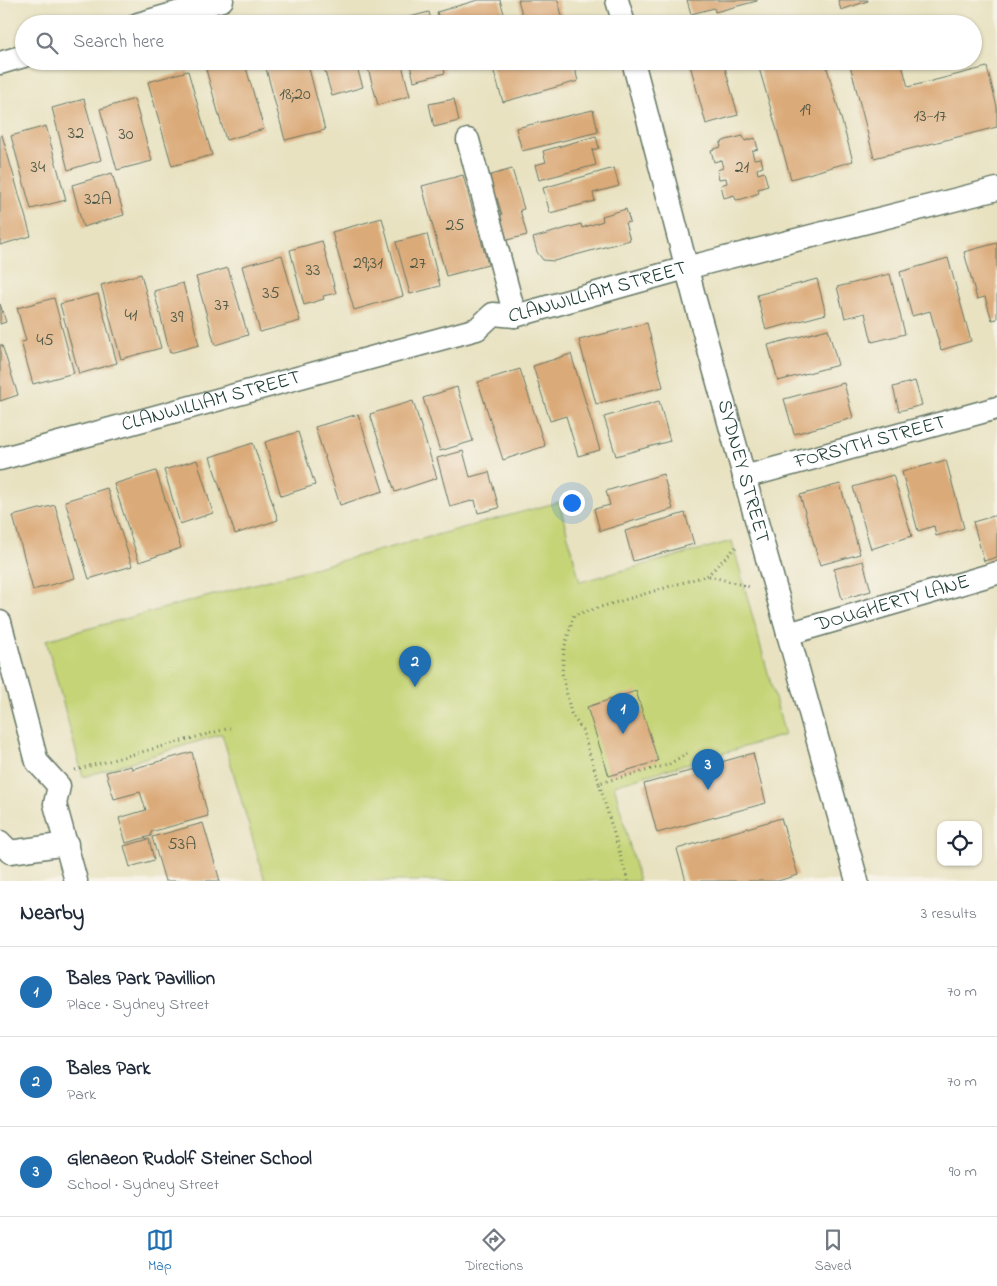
<!DOCTYPE html>
<meta charset="utf-8">
<style>
body{margin:0;font-family:"Indie Flower",sans-serif;background:#f6f6f7;color:#1f2937}
.controls{position:absolute;right:15px;bottom:15px;display:grid;overflow:hidden;border-radius:10px;box-shadow:0 1px 4px #0004}
.controls button{width:45px;height:45px;display:grid;place-items:center;padding:0;border:0;border-bottom:1px solid #e0e1e3;background:#fff;color:#1f2937;font:25px sans-serif}
.you{position:absolute;left:571px;top:502px;width:18px;height:18px;margin:-12px;border:4px solid #fff;border-radius:50%;background:#1a73e8;box-shadow:0 0 0 8px #1a73e833}
.badge{display:grid;place-items:center;width:32px;height:32px;border-radius:50%;background:#1f6fb2;color:#fff;font-size:16px;font-weight:700}
.pin{position:absolute;translate:-50% -41px;filter:drop-shadow(0 1px 2px #0008)}
.pin::after{content:'';position:absolute;top:26px;width:18px;height:15px;background:inherit;clip-path:polygon(0 0,100% 0,50% 100%)}
.list{margin:0;padding:0;list-style:none}
h2{display:flex;justify-content:space-between;align-items:center;height:65px;margin:0;padding:0 20px;font-size:21px}
h2 small{font-size:16px;font-weight:400;color:#747a83}
.list li{display:grid;grid-template-columns:32px 1fr auto;gap:15px;align-items:center;box-sizing:border-box;height:90px;padding:0 20px;border-top:1px solid #e0e1e3}
.list b{display:block;font-size:19px;white-space:nowrap}
.list p{margin:0;font-size:16px;white-space:nowrap;color:#747a83}
.list em{font-size:16px;font-style:normal;color:#747a83}
.icon{flex:none;width:28px;height:28px;fill:none;stroke:currentColor;stroke-width:2;stroke-linecap:round;stroke-linejoin:round}
.map{position:relative;flex:none;width:997px;height:881px;overflow:hidden}
.search{position:absolute;background:#fff;box-shadow:0 1px 4px #0004;left:15px;right:15px;top:15px;height:55px;display:flex;align-items:center;gap:12px;box-sizing:border-box;padding:0 18px;border-radius:28px;color:#747a83;font-size:19px}
.sheet{height:335px;background:#fff}
nav{display:flex;justify-content:space-around;align-items:center;box-sizing:border-box;height:70px;border-top:1px solid #e0e1e3;background:#fff;font-size:14px;color:#747a83}
nav a{display:grid;justify-items:center;gap:2px}
nav .on{color:#1f6fb2}
.map>svg:first-child{display:block}
.green{fill:#c5d476;stroke:#728855}
.building{fill:#dbaa79}
.lines{fill:none;stroke-linecap:round;stroke-linejoin:round}
.minor-casing{stroke:#657765;stroke-width:25}
.path{stroke:#657765;stroke-width:3;stroke-dasharray:1 4;stroke-linecap:butt}
.minor{stroke:#fff;stroke-width:22}
.labels{text-anchor:middle;dominant-baseline:central;stroke-width:4;stroke-linejoin:round;paint-order:stroke}
.number-label{font-size:18px;fill:#4e5845}
.street-label{font-size:20px;fill:#1f3d34;stroke:#f7f3e8}
</style>
<div class="map">
<svg width="997" height="881" viewBox="0 0 997 881">
<rect width="100%" height="100%" fill="#f7f3e8"/>
<filter id="ink" filterUnits="userSpaceOnUse"><feTurbulence type="fractalNoise" baseFrequency=".02" numOctaves="2"/><feDisplacementMap in="SourceGraphic" scale="10" xChannelSelector="R" yChannelSelector="G"/><feConvolveMatrix kernelMatrix="1 2 1 2 8 2 1 2 1" color-interpolation-filters="sRGB"/></filter>
<filter id="wash" filterUnits="userSpaceOnUse"><feTurbulence type="fractalNoise" baseFrequency=".0096" numOctaves="4" result="noise"/><feDisplacementMap in="SourceGraphic" scale="20" xChannelSelector="R" yChannelSelector="G"/><feGaussianBlur stdDeviation="1.12" result="paint"/><feColorMatrix in="noise" values="0 0 0 0 0 0 0 0 0 0 0 0 0 0 0 0 0 1.4 0 .05"/><feComposite in="paint" operator="in"/></filter>
<g filter="url(#wash)">
<rect width="100%" height="100%" fill="#e8e2c1"/>
<path class="green" d="M559,502L580,582L732,541L785,735L614,785L639,881H265L222,734L83,777L46,640Z"/>
<g id="blocks">
<path class="building" d="M478,0H500L507,24H441L437,12Z
M518,0H558L563,20L552,24H525Z
M687,0H757V1L715,12L714,8L691,14Z
M838,0H868V1L841,10Z
M429,12L432,24H399L398,20Z
M222,61H244L264,129L226,140L205,66Z
M264,61H307L325,130L285,140Z
M322,61H355L363,87L332,96Z
M366,61H401L410,96L378,105Z
M409,61H442L445,73L414,81Z
M495,61H573L578,81L503,102L491,62Z
M689,61H723L738,115L706,124Z
M757,61H825L853,161L791,179Z
M849,61H901L908,87L987,67L997,107V127L874,158Z
M188,71L212,155L172,166L148,82Z
M84,99L101,160L68,170L52,108Z
M134,99L152,161L117,170L100,109Z
M454,99L459,121L434,127L429,104Z
M593,110L598,132L522,151L516,128Z
M46,126L66,200L31,209L11,136Z
M2,135L31,236L0,245V136Z
M596,136L599,148L592,150L596,165L539,180L535,165L546,162L543,151Z
M743,136L745,141L755,138L758,149L752,151L754,159L761,158L763,167L757,169L758,174L764,172L768,186L758,189L759,193L742,199L736,200L734,195L724,198L721,185L727,183L726,178L719,179L717,170L723,168L721,160L714,162L711,150L721,147L720,143L726,140Z
M614,168L619,186L593,193L595,201L550,213L543,188Z
M512,169L524,209L520,210L527,235L507,240L500,216L502,215L497,198L495,199L488,176Z
M112,173L124,215L83,227L72,185Z
M463,175L488,265L446,276L422,186Z
M626,209L630,222L625,223L630,240L554,261L543,260L537,252L533,238L581,224L582,228L603,221L602,216Z
M382,218L403,296L354,310L332,232Z
M427,234L440,286L410,294L396,242Z
M322,241L336,293L323,296L324,299L304,305L290,250Z
M997,243V319L992,320L985,297L977,299L964,252Z
M282,255L300,321L260,332L242,266Z
M948,258L971,341L941,350L930,311L912,316L900,272Z
M228,268L248,335L215,345L196,277Z
M141,274L161,348L121,359L101,285Z
M890,274L905,334L872,342L865,313L845,318L837,287Z
M817,279L826,314L766,330L757,295Z
M183,283L199,345L170,353L154,291Z
M98,294L117,363L79,374L60,304Z
M54,298L74,373L33,384L21,342L26,341L17,308Z
M0,304L6,322L0,324Z
M647,323L663,387L596,404L579,340Z
M828,329L838,365L778,381L768,345Z
M0,345H2L18,395L0,401Z
M571,354L600,450L578,456L566,416L550,421L533,366Z
M520,369L545,446L503,460L478,382Z
M915,381L922,405L899,411L893,387Z
M844,383L853,418L794,434L784,399Z
M457,387L473,441L440,451L423,398Z
M413,401L437,478L395,492L370,414Z
M659,401L670,441L616,456L604,417Z
M358,414L383,491L340,505L315,427Z
M298,432L315,485L281,496L265,442Z
M253,443L278,520L235,534L210,457Z
M463,451L470,477L489,472L499,508L478,513L475,500L450,507L437,458Z
M197,460L213,513L180,524L164,470Z
M946,460L964,528L936,536L934,526L918,531L902,472Z
M156,471L181,548L139,562L114,484Z
M663,474L673,509L600,531L594,509L610,505L606,491Z
M893,475L912,536L871,549L853,487Z
M840,484L860,554L820,565L800,495Z
M107,488L132,566L89,579L65,501Z
M55,505L75,578L33,590L13,516Z
M685,513L694,544L633,561L625,531Z
M997,515V557L984,561L973,522Z
M863,561L871,591L842,599L834,569Z
M636,691L658,761L609,776L587,707Z
M192,752L208,816L151,832V836L126,843L119,818L146,810L140,792L114,799L106,772L131,766L132,769Z
M753,753L766,803L657,833L644,784Z
M781,818L798,875L778,881H686L677,849Z
M203,823L220,881H165L152,837Z
M149,839L154,860L130,867L124,846Z"/>
</g>
</g>
<g filter="url(#ink)">
<use href="#blocks" fill-opacity="0" stroke="#657765" stroke-width="1"/>
<g class="lines">
<g class="minor-casing">
<g id="minor">
<path d="M617,0L624,24"/>
<path d="M138,24L222,0"/>
<path id="s1" d="M633,61L695,300L857,881"/>
<path d="M0,63L24,56"/>
<path d="M468,140L515,316"/>
<path id="s2" d="M0,459L477,329L493,314L515,316L686,268L997,189"/>
<path id="s3" d="M744,477L997,408"/>
<path d="M0,622L37,762L59,786L55,804L76,881"/>
<path id="s4" d="M788,634L997,573"/>
<path d="M0,842L10,852L67,844"/>
</g>
</g>
<path class="path" d="M709,576L750,587
M75,770L230,728
M599,783L582,730L571,713L562,673L564,649L574,615L708,575L736,547
M628,881L599,783L668,765L687,753"/>
<use href="#minor" class="minor"/>
</g>
</g>
<g class="labels">
<g class="number-label">
<text x="295" y="95">18;20</text>
<text x="805" y="111">19</text>
<text x="930" y="117">13-17</text>
<text x="76" y="134">32</text>
<text x="126" y="135">30</text>
<text x="38" y="168">34</text>
<text x="742" y="168">21</text>
<text x="98" y="200">32A</text>
<text x="455" y="226">25</text>
<text x="368" y="264">29;31</text>
<text x="418" y="264">27</text>
<text x="313" y="271">33</text>
<text x="271" y="294">35</text>
<text x="222" y="306">37</text>
<text x="131" y="316">41</text>
<text x="177" y="318">39</text>
<text x="45" y="341">45</text>
<text x="182" y="845">53A</text>
</g>
<g class="street-label">
<text stroke="none"><textPath href="#s2" startOffset="624">CLANWILLIAM STREET</textPath></text>
<text stroke="none"><textPath href="#s2" startOffset="219">CLANWILLIAM STREET</textPath></text>
<text stroke="none"><textPath href="#s3" startOffset="131">FORSYTH STREET</textPath></text>
<text stroke="none"><textPath href="#s1" startOffset="425">SYDNEY STREET</textPath></text>
<text stroke="none"><textPath href="#s4" startOffset="109">DOUGHERTY LANE</textPath></text>
</g>
</g>
</svg>
<div class="controls">
<button><svg class="icon" aria-label="locate" viewBox="0 0 24 24"><circle cx="12" cy="12" r="6"/><path d="M12 2v4M12 18v4M2 12h4M18 12h4"/></svg></button>
</div>
<div class="you"></div>
<div class="pin badge" style="left:623px;top:734px">1</div>
<div class="pin badge" style="left:415px;top:687px">2</div>
<div class="pin badge" style="left:708px;top:790px">3</div>
<div class="search"><svg class="icon" aria-label="search" viewBox="0 0 24 24"><circle cx="10" cy="10" r="6"/><path d="M15 15l6 6"/></svg>Search here</div>
</div>
<section class="sheet">
<h2>Nearby<small>3 results</small></h2>
<ul class="list">
<li><span class="badge">1</span><div><b>Bales Park Pavillion</b><p>Place · Sydney Street</p></div><em>70 m</em></li>
<li><span class="badge">2</span><div><b>Bales Park</b><p>Park</p></div><em>70 m</em></li>
<li><span class="badge">3</span><div><b>Glenaeon Rudolf Steiner School</b><p>School · Sydney Street</p></div><em>90 m</em></li>
</ul>
</section>
<nav>
<a class="on"><svg class="icon" aria-label="map" viewBox="0 0 24 24"><path d="M3 6l6-2 6 2 6-2v14l-6 2-6-2-6 2zM9 4v14M15 6v14"/></svg>Map</a>
<a><svg class="icon" aria-label="directions" viewBox="0 0 24 24"><path d="M12 3l9 9-9 9-9-9zM9 14v-3h6M13 9l2 2-2 2"/></svg>Directions</a>
<a><svg class="icon" aria-label="saved" viewBox="0 0 24 24"><path d="M7 4h10v16l-5-4-5 4z"/></svg>Saved</a>
</nav>
